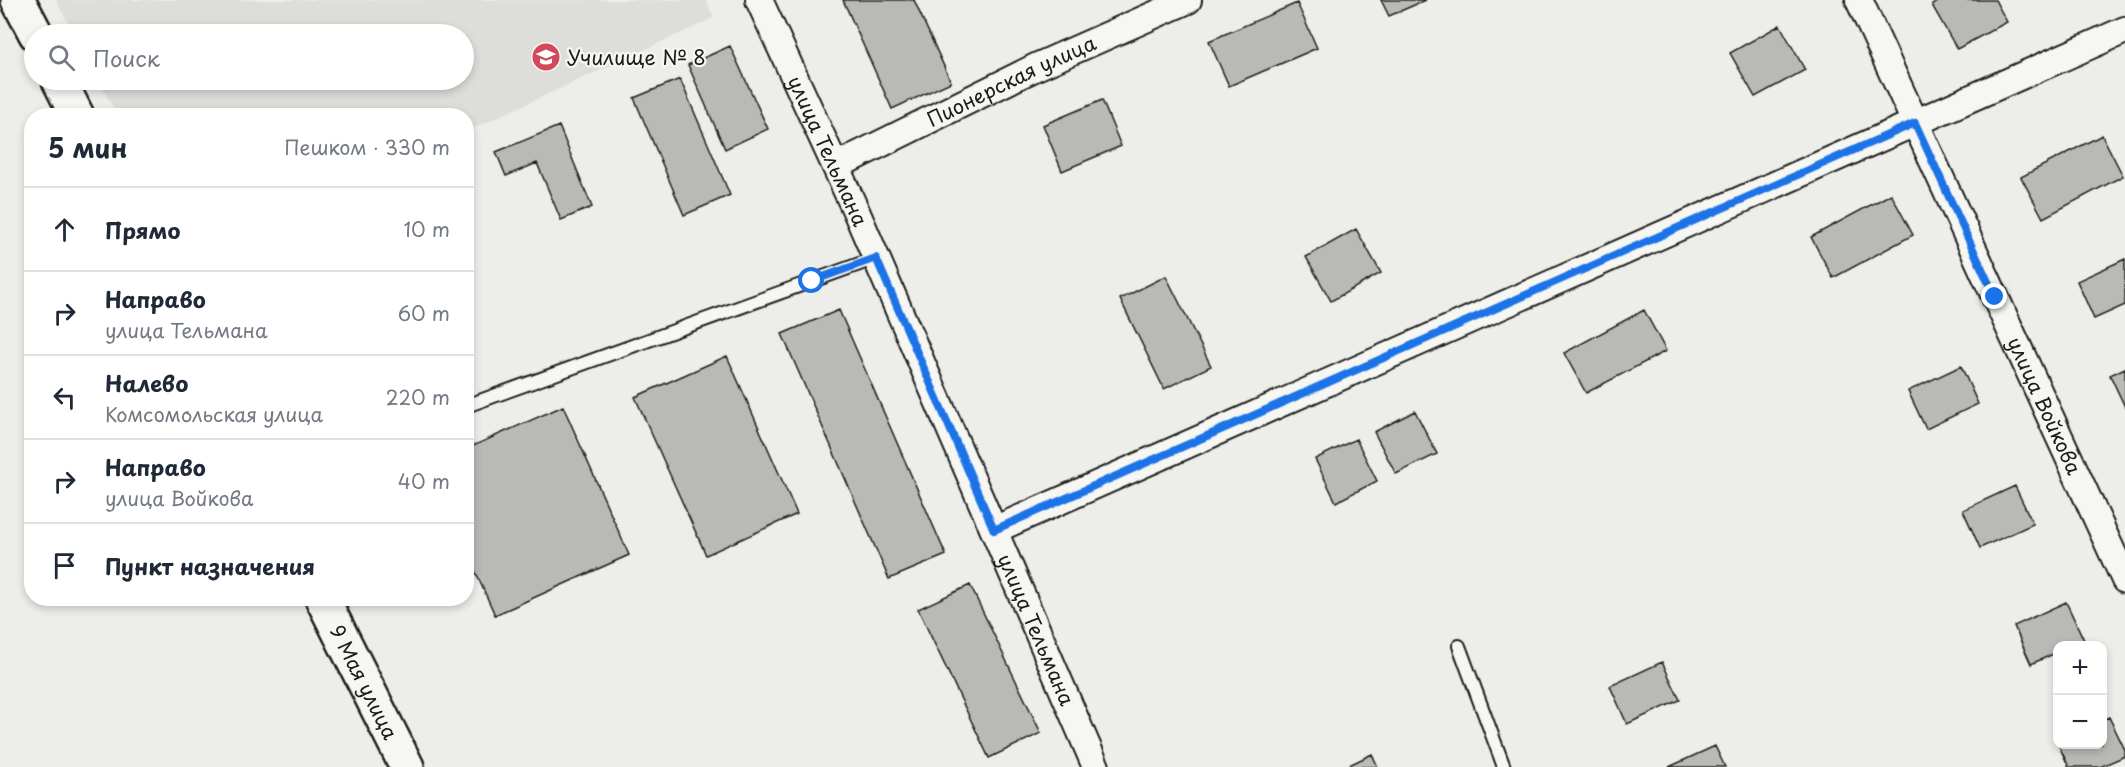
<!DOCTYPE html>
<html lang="ru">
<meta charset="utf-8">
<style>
body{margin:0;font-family:"Playpen Sans",sans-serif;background:#f2f2f3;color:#1f2937}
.controls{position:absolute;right:18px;bottom:18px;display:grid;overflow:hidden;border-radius:12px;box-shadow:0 3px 9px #0003}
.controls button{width:54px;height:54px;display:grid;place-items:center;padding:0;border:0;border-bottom:2px solid #e0e1e3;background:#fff;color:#1f2937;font:30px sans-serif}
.stop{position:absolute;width:18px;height:18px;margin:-14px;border:4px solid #1a73e8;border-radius:50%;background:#fff}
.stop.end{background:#1a73e8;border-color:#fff;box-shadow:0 2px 6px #0008}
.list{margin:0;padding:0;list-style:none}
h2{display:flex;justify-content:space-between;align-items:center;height:78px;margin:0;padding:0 24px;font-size:26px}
h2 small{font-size:20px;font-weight:400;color:#747a83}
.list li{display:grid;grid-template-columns:39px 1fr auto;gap:18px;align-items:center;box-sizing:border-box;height:84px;padding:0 24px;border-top:2px solid #e0e1e3}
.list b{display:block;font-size:22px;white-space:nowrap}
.list p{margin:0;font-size:20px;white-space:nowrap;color:#747a83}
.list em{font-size:20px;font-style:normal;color:#747a83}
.icon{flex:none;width:33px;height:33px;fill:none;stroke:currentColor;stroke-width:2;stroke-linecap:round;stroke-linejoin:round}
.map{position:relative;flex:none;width:2125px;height:767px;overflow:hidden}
.search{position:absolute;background:#fff;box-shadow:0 3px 9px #0003;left:24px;top:24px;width:450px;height:66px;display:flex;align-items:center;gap:15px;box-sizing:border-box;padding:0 21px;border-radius:33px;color:#747a83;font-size:22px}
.panel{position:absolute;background:#fff;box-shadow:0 3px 9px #0003;left:24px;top:108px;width:450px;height:498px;border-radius:24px}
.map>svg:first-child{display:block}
.built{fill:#ddddda}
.building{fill:#b9b9b6;stroke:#1c1c1c;stroke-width:1.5}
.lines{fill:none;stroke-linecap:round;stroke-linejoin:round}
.service-casing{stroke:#1c1c1c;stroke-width:16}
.minor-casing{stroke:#1c1c1c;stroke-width:30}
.secondary-casing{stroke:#1c1c1c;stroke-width:38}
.service{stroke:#f6f6f2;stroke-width:12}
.minor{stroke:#f6f6f2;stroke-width:26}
.secondary{stroke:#f6f6f2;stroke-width:33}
.route{stroke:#1a73e8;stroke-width:8}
.labels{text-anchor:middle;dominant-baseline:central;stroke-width:4.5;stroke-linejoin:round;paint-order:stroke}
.poi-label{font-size:20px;fill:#1c1c1c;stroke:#f6f6f2;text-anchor:start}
.street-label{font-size:20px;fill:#1c1c1c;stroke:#f6f6f2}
</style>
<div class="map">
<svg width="2125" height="767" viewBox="0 0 2125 767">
<rect width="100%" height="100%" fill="#edede9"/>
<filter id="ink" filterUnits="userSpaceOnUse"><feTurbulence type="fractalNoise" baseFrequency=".0167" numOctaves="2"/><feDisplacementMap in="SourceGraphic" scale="12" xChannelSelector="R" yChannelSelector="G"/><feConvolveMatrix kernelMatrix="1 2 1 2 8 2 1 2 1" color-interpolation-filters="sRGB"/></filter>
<g filter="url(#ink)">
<path class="built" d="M56,0H706L714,18L467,131L466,116L117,115L98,80H464V34H74Z"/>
<path class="building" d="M843,0H914L951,82L892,109Z
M1381,0H1426L1389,16Z
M1942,0H1995L2007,22L1957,49L1932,5Z
M1297,3L1317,48L1229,86L1209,41Z
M1780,25L1805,70L1755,97L1730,53Z
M730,46L768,129L725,149L688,65Z
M680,79L730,195L684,215L634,98Z
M1102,100L1121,146L1062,171L1043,125Z
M559,126L592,207L561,220L537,163L506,176L496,152Z
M2102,135L2123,176L2043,218L2021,177Z
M1891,194L1913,235L1833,278L1811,237Z
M1356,229L1381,273L1331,301L1306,257Z
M2125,259V305L2094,319L2077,281Z
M1166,276L1211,366L1164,389L1120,299Z
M839,310L946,555L889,579L782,334Z
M1644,310L1666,351L1586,393L1564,353Z
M727,356L797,514L706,555L635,397Z
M1961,366L1978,404L1926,429L1908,391Z
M2125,368V407L2110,375Z
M563,406L629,555L495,615L466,551V449Z
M1415,411L1437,454L1396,474L1374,432Z
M1356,439L1377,481L1336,502L1315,459Z
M2015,486L2033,524L1980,548L1963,510Z
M970,585L1041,733L989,758L918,609Z
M2066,602L2084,640L2071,646H2058V652L2031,664L2014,626Z
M1662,662L1680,700L1627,724L1610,686Z
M2109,717L2125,750V756L2100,767H2069L2058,744H2102V720Z
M1715,746L1725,767H1669Z
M1372,754L1378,767H1345Z"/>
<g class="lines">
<g class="service-casing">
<path id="service" d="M466,406L876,258
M1459,646L1504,767"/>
</g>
<g class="minor-casing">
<g id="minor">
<path id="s1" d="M759,0L856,211L1096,767"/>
<path id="s2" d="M1859,0L2125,580"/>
<path id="s3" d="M836,166L1036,67L1188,0"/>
<path d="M994,530L2125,30"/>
</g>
</g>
<g class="secondary-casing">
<g id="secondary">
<path d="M18,0L36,34"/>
<path d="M59,80L77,116"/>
<path id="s4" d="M322,598L407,767"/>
</g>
</g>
<use href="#service" class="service"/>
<use href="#minor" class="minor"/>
<use href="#secondary" class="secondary"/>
</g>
</g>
<g class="lines" filter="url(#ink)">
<path class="route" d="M812,281L876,258L994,530L1915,123L1995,297"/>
</g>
<defs>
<g id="school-disc" transform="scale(1.5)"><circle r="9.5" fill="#d1495b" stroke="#f6f6f2"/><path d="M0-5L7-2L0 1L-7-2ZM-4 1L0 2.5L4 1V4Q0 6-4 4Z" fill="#fff"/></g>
</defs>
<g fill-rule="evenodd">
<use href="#school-disc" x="546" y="57"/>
</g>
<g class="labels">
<g class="poi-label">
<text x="567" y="57">Училище № 8</text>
</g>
<g class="street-label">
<text stroke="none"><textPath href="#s3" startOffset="195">Пионерская улица</textPath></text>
<text stroke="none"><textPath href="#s1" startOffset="166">улица Тельмана</textPath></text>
<text stroke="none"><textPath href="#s2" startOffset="446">улица Войкова</textPath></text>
<text stroke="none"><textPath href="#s1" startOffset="688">улица Тельмана</textPath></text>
<text stroke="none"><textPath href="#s4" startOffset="94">9 Мая улица</textPath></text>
</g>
</g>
</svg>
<div class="controls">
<button>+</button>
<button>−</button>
</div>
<div class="stop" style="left:812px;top:281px"></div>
<div class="stop end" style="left:1995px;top:297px"></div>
<div class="search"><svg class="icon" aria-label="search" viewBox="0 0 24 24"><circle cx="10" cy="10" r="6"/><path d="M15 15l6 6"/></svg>Поиск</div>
<section class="panel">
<h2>5 мин<small>Пешком · 330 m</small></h2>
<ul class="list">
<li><svg class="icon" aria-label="ahead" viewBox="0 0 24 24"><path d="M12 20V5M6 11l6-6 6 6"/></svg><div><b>Прямо</b></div><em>10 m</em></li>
<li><svg class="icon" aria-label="right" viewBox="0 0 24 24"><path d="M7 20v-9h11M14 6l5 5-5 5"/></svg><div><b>Направо</b><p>улица Тельмана</p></div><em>60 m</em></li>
<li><svg class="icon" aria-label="left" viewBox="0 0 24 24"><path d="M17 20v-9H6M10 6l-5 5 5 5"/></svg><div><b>Налево</b><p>Комсомольская улица</p></div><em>220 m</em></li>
<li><svg class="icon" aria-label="right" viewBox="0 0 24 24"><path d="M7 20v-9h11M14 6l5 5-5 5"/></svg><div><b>Направо</b><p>улица Войкова</p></div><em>40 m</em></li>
<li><svg class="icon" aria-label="arrive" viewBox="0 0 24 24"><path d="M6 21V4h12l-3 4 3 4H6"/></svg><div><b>Пункт назначения</b></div></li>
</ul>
</section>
</div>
